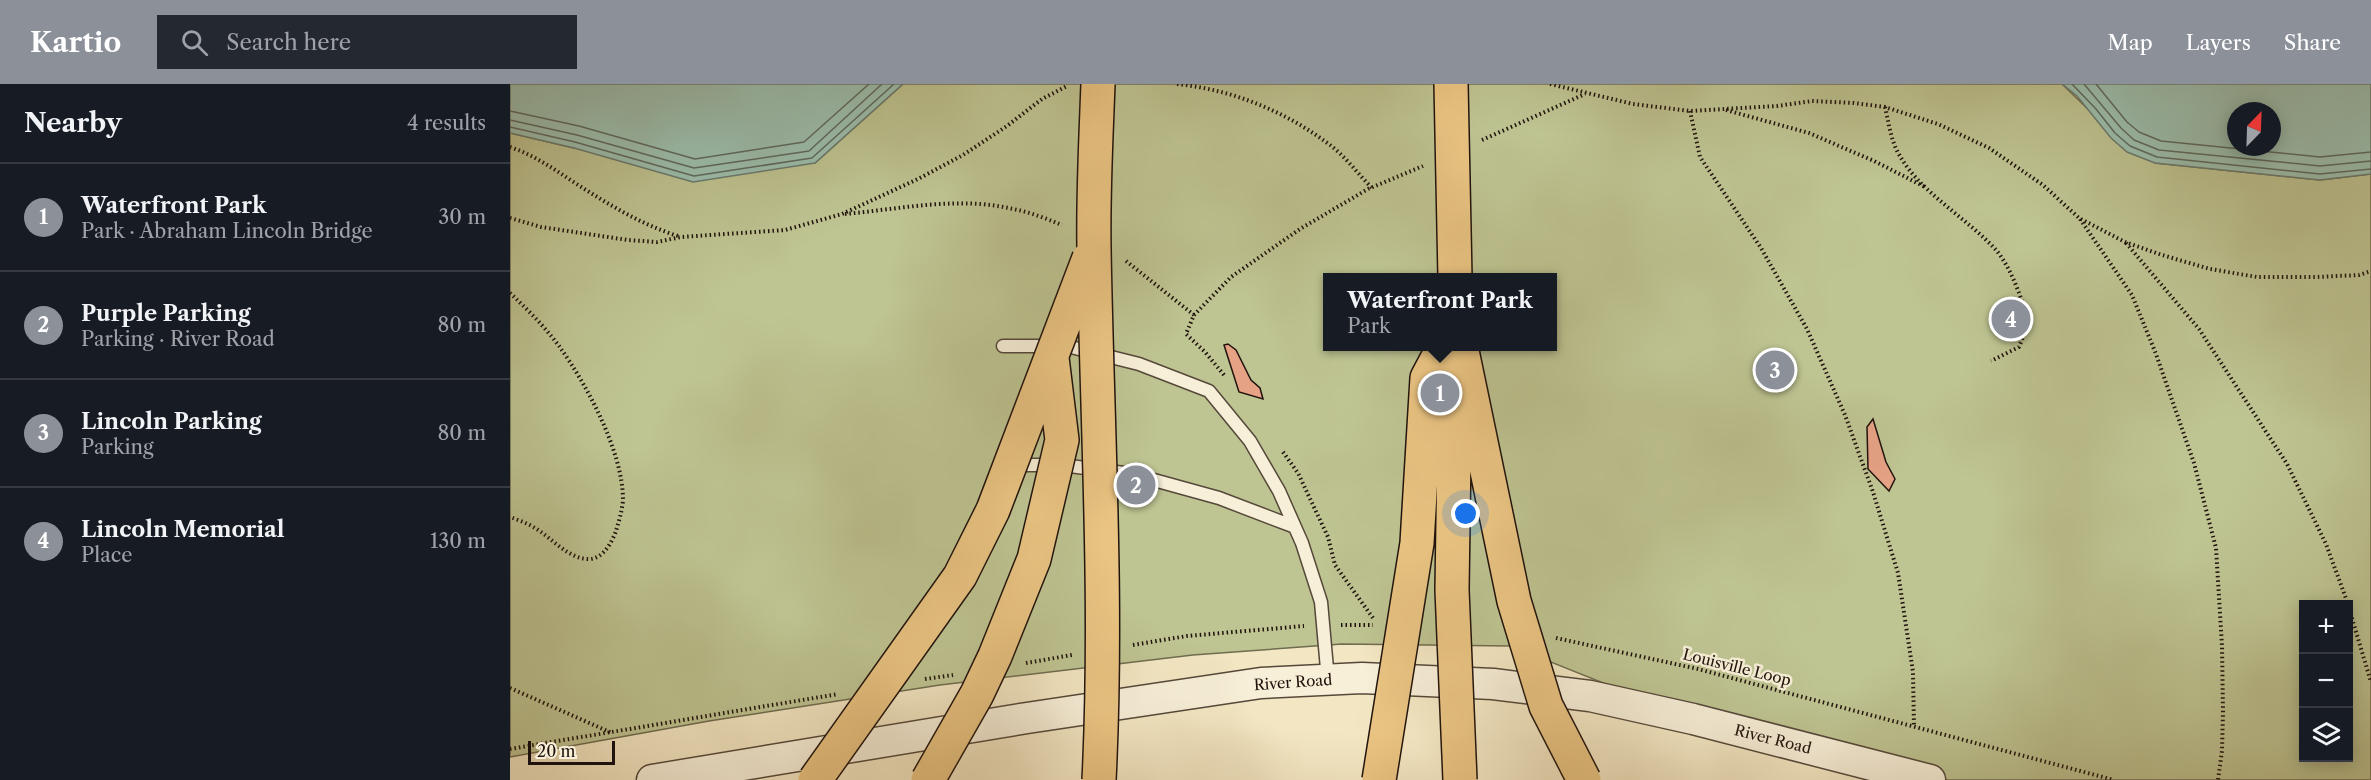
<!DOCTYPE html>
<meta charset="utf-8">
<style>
body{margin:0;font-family:"Libre Caslon Text",serif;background:#242831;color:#f1f3f6}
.controls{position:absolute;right:18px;bottom:18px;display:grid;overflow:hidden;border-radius:0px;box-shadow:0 3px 15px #0003}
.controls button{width:54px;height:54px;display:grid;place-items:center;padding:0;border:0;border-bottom:2px solid #363941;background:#171b24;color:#f1f3f6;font:30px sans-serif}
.compass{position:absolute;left:1717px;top:18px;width:54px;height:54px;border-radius:50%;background:#171b24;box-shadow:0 3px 15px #0003;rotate:23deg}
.scale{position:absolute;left:18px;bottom:15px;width:87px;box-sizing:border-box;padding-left:6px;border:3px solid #20130d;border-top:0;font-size:16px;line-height:21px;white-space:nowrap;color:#20130d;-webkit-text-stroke:4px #f7efd8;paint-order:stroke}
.you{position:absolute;left:956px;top:430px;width:21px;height:21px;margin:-15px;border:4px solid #fff;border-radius:50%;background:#1a73e8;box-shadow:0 0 0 9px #1a73e833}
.badge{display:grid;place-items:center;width:39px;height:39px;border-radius:50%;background:#8c9099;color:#fff;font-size:20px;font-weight:700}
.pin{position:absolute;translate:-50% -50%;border:3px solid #fff;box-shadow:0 2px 6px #0006}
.popup{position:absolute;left:813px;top:189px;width:234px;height:78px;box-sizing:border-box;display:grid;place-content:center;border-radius:0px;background:#171b24;filter:drop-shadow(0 2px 4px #0005);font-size:20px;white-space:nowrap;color:#9ea1a6}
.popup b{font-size:22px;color:#f1f3f6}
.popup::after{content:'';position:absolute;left:50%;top:100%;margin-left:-12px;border:12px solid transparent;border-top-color:#171b24}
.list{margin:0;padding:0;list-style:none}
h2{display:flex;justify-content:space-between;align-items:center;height:78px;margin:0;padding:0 24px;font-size:26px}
h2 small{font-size:20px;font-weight:400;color:#9ea1a6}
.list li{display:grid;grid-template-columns:39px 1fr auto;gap:18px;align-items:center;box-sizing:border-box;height:108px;padding:0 24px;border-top:2px solid #363941}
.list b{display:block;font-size:22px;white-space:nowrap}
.list p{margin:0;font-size:20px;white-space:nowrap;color:#9ea1a6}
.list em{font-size:20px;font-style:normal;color:#9ea1a6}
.icon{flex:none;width:33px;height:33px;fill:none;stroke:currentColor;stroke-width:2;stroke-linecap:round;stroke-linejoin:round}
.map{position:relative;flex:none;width:1861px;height:696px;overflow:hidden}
header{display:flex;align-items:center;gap:36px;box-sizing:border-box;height:84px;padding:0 30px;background:#8c9099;color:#fff}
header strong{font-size:28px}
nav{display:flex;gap:33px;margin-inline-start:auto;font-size:21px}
.search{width:420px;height:54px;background:#242831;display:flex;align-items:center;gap:15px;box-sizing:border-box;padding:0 21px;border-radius:0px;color:#9ea1a6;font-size:22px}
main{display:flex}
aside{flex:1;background:#171b24}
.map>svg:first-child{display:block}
.green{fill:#bec492;stroke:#6f6c50;stroke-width:1.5;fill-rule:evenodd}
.water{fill:#9cc0b0;stroke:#6a7b6f;stroke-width:1.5;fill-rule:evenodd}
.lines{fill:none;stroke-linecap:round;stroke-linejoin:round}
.shore{stroke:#5e6a5e;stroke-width:1.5}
.building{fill:#e6a285;stroke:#20130d;stroke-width:1.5}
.service-casing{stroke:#55483a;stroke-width:15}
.tertiary-casing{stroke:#55483a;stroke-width:33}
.path{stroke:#20130d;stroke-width:4;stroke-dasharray:1.5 3;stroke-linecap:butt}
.service{stroke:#f7efd8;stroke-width:12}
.tertiary{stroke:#f7efd8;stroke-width:30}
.motorway-bridge-casing{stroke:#20130d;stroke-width:36;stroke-linecap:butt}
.motorway-bridge{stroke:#eac482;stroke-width:33}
.labels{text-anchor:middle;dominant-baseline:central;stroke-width:5;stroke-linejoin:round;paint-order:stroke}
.street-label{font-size:15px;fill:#20130d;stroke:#f7efd8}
</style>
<header>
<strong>Kartio</strong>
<div class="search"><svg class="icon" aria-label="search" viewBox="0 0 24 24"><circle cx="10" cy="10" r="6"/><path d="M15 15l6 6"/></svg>Search here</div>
<nav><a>Map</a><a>Layers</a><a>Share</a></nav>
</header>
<main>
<aside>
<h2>Nearby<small>4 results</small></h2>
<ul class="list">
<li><span class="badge">1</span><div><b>Waterfront Park</b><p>Park · Abraham Lincoln Bridge</p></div><em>30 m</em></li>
<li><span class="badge">2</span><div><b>Purple Parking</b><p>Parking · River Road</p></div><em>80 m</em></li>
<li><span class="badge">3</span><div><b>Lincoln Parking</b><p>Parking</p></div><em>80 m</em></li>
<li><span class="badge">4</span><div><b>Lincoln Memorial</b><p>Place</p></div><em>130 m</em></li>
</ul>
</aside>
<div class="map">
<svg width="1861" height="696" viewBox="0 0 1861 696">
<rect width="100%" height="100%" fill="#f3e7c3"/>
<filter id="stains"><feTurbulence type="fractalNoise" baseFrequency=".00333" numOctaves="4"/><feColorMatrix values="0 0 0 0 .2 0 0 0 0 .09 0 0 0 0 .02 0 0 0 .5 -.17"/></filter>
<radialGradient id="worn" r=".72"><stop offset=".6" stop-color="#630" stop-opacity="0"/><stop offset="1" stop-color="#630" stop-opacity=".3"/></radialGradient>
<path class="green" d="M393,0H1552L1582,29L1645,79L1810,96L1861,90V696H1421L1183,635L1001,562L832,560L683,571L430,601L199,637L0,673V49L64,64L305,79ZM818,194H1042V262H818ZM1794,520H1838V674H1794Z"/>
<path class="water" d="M0,0H393L305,79L183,98L64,64L0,49Z
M1552,0H1861V90L1810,96L1645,79L1617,68L1601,54L1567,12ZM1726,27H1762V63H1726Z"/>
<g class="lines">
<path class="shore" d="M1562,0L1586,25L1605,49L1620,62L1647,73L1810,90L1861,85
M1574,0L1611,44L1624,56L1649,66L1810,82L1861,77
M1586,0L1617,38L1629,48L1651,57L1810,73L1861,68
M0,27L69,42L185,75L294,58L359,0
M0,36L67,51L184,84L299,67L372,0
M0,43L65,58L184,92L302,74L384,0"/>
</g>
<path class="building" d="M718,260L726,266L741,296L750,304L753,315L729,308L714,261Z
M1363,335L1376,378L1385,395L1379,407L1358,385L1357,343Z"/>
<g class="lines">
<g class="service-casing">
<path id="service" d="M493,262H557L629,280L699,307L740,357L769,407L792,459L811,518L818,596
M501,381H552L622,390L709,414L785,443"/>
</g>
<g class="tertiary-casing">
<path id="tertiary" d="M142,696L517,634L751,599L852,594L983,600L1080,612L1183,635L1420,696"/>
</g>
<path class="path" d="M667,0C723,6 775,27 820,61C835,72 848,90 862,104
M1040,0L1123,20L1180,27L1267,22L1302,17L1344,19L1375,23L1428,40L1479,64L1533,101L1569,134L1615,158L1652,171L1700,185L1747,193H1806L1849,191L1861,187
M1375,23C1379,40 1381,58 1390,72C1410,108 1458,135 1486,166C1502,185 1511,214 1519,238L1509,263L1481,277
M1216,26L1299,49L1364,77L1415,103
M1180,27L1190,73L1251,164L1297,245L1335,331L1363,408L1388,489L1403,588L1404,643
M972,56L1075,10
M0,63C24,71 44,85 65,99C98,120 130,140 168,152
M335,130C390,125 449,112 503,125C520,128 537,135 552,141
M0,134L31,143L118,156L147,158L171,153L275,146L332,130L408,95L453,71L497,42L532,15L557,2
M1570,135L1622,211L1646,270L1684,379L1706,464L1712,562L1713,628L1712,667L1708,696
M1616,159L1689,245L1777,380L1816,460L1838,520
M616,177L684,231
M0,209C17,225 35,243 49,262C77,301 113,368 113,416C112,427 109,437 106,447C102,458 93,475 79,475C58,475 42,454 25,444C17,439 8,436 0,433
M714,291L695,268L676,250L684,231L721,193L790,145L858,105L913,82
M773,368L788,389L818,453L825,481L863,534
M1838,521L1861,598
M831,541H863
M1046,554L1188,585L1604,696
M623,561L677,552L794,542
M516,579L562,571
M415,595L443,591
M0,604L102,649
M0,665L328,610"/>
<use href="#service" class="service"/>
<use href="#tertiary" class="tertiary"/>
<g class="motorway-bridge-casing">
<path id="motorway-bridge" d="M588,0C586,54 583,109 584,164C587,341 598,518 589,696
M941,0L945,194
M951,262L1004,517L1036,622L1074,696
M945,302L942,506L950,696
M305,696L450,492L483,426L579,174
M418,696L467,610L485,572L524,475L552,356L542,274
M869,696L907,459L917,294L934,262"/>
</g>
<use href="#motorway-bridge" class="motorway-bridge"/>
</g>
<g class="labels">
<g class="street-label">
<text transform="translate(1227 583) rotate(14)">Louisville Loop</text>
<text transform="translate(783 598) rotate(-4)">River Road</text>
<text transform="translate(1263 655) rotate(14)">River Road</text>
</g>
</g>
<rect width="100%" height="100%" filter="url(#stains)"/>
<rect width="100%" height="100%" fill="url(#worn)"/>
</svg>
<div class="controls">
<button>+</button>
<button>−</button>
<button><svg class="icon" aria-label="layers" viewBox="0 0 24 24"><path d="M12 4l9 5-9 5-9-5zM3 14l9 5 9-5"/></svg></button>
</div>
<svg class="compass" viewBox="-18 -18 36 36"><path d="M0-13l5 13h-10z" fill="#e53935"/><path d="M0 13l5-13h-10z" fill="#9ea1a6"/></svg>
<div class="scale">20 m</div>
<div class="you"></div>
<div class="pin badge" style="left:930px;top:309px">1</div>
<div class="popup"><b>Waterfront Park</b>Park</div>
<div class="pin badge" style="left:626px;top:401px">2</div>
<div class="pin badge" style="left:1265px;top:286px">3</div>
<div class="pin badge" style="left:1501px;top:235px">4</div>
</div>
</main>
